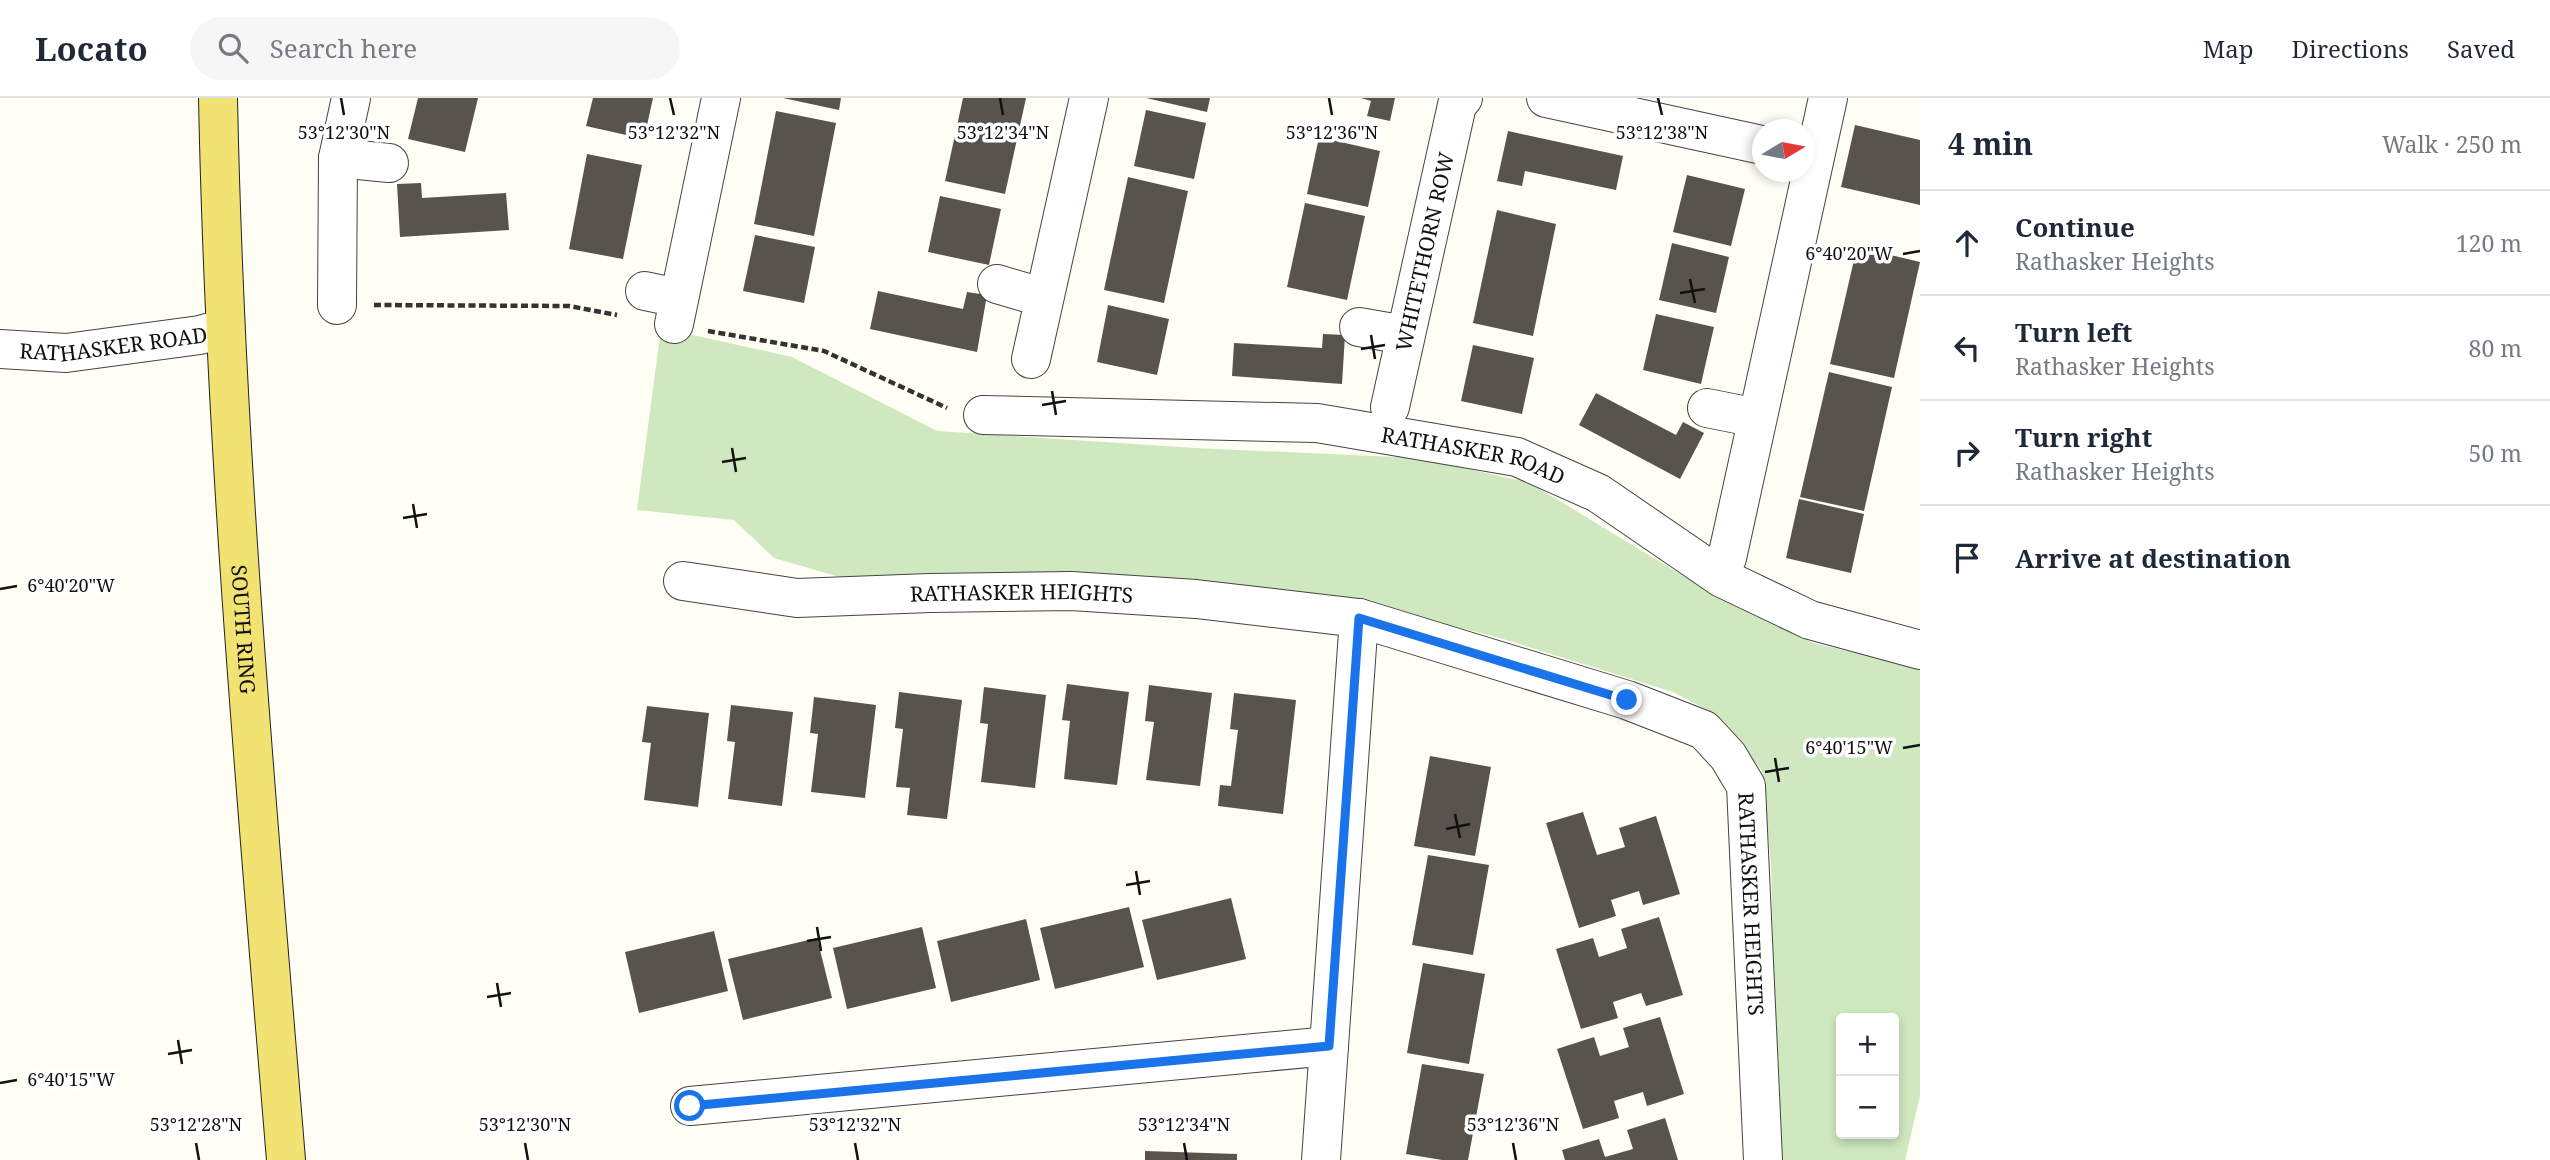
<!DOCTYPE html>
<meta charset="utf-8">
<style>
body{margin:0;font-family:"Noto Serif",serif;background:#f6f6f7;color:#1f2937}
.controls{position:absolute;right:21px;bottom:21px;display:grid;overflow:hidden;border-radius:7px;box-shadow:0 4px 10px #0003}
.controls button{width:63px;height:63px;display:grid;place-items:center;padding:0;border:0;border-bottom:2px solid #e0e1e3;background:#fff;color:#1f2937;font:35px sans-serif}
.compass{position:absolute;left:1752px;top:21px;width:63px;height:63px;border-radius:50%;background:#fff;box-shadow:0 4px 10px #0003;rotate:80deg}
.stop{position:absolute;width:21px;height:21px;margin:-16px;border:5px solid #1a73e8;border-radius:50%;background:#fff}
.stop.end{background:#1a73e8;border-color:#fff;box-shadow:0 2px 7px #0008}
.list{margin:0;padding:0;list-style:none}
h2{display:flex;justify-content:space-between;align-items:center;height:91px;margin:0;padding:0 28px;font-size:30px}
h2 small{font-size:23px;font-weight:400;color:#747a83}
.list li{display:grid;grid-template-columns:46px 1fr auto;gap:21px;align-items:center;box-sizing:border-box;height:105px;padding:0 28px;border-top:2px solid #e0e1e3}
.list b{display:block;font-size:26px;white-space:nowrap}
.list p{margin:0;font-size:23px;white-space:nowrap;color:#747a83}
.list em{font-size:23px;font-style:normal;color:#747a83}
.icon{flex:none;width:38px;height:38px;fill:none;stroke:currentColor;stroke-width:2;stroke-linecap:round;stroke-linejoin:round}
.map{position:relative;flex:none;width:1920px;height:1062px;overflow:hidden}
header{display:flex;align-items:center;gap:42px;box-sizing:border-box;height:98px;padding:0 35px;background:#fff;border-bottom:2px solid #e0e1e3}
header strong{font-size:33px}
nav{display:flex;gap:38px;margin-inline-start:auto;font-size:24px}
.search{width:490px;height:63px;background:#f6f6f7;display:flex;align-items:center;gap:18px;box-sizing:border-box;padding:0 24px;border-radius:38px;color:#747a83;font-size:26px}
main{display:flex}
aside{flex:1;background:#fff}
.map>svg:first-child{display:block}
.green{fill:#cfe8bf;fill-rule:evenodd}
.building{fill:#59534d}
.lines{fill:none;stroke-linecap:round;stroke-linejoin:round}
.minor-casing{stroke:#444;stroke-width:40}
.major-casing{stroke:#222;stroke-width:40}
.path{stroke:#333;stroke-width:4.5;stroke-dasharray:7 3.5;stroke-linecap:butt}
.minor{stroke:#fff;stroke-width:38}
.major{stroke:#f2e271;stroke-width:38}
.route{stroke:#1a73e8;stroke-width:9}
.ticks{fill:none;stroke:#111;stroke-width:2.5}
.labels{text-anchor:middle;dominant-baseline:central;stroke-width:7;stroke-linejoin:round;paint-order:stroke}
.street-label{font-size:21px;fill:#111;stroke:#fff}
.ticks-label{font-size:18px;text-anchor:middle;fill:#111;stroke:#fff;stroke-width:7;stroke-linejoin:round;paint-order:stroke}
</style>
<header>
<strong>Locato</strong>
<div class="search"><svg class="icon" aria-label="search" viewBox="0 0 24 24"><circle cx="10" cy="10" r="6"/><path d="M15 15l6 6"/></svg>Search here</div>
<nav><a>Map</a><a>Directions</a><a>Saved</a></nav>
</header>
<main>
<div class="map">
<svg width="1920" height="1062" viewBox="0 0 1920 1062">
<rect width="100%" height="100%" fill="#fefef5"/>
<path class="green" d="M661,230L792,259L937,333L1195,350L1419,360L1530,385L1708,493L1813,545L1920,570V998L1905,1062H1778L1771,765L1762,673L1717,617L1673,594L1500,540L1362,505L843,480L774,460L734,422L637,412ZM1841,920H1894V1036H1841Z"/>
<path class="building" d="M418,0H478L465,54L408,41Z
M593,0H653L644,41L586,28Z
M783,0H841L839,12Z
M963,0H1026L1005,96L945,83Z
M1146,0H1210L1207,14Z
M1361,0H1395L1390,23L1367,18L1371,3Z
M1146,12L1206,25L1194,81L1134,68Z
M776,13L836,25L814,138L754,126Z
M1855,27L1920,42V107L1841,89Z
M1508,33L1623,58L1616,92L1525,73L1522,88L1497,83Z
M1319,39L1380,53L1368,109L1307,96Z
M587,56L642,67L623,161L569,151Z
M1687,77L1745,91L1731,148L1673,134Z
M1128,79L1188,93L1164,205L1104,192Z
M421,85L422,100L506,95L509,132L400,139L397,86Z
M940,98L1001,111L989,167L928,154Z
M1305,105L1365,118L1347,202L1287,189Z
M1497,112L1556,126L1533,238L1473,225Z
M755,137L815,149L804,205L743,193Z
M1672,145L1729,159L1716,215L1659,202Z
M1857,149L1920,164L1894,280L1830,266Z
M878,193L963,211L967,194L987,197L977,254L870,231Z
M1108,207L1169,221L1157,277L1097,264Z
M1656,216L1714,229L1701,286L1643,272Z
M1323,236L1345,237L1342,286L1232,278L1234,245L1322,250Z
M1473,247L1534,260L1522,316L1461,303Z
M1829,274L1892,289L1864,413L1800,399Z
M1596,295L1676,337L1683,324L1704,335L1680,381L1579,327Z
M1799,401L1864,416L1851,475L1786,460Z
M1067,586L1129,594L1117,687L1064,681L1070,623L1062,622Z
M1149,587L1212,595L1200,688L1146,682L1154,624L1145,623Z
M984,589L1046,597L1035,690L981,684L988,626L980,625Z
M899,594L962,602L947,721L907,717L910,690L896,689L903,631L895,630Z
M1234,595L1296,602L1283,716L1218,708L1220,687L1231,688L1238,632L1230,631Z
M814,599L876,607L865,700L811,694L818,636L810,635Z
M731,607L793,614L782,708L728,701L735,644L727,643Z
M647,608L709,615L698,709L644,702L651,645L642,644Z
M1430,658L1491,669L1475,758L1414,748Z
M1583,714L1597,757L1625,749L1619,730L1656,718L1680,796L1643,807L1639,793L1611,802L1616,818L1579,830L1546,725Z
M1428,757L1489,767L1473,857L1412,847Z
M1231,800L1246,861L1157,882L1142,822Z
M1129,809L1144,869L1055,891L1040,830Z
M1659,819L1683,897L1646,908L1641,895L1613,904L1618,920L1581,931L1556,851L1593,840L1599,859L1627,850L1621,831Z
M1026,821L1040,882L951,904L937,843Z
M922,829L936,890L847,911L833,850Z
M714,833L728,893L639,915L625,854Z
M817,840L832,900L743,922L728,861Z
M1423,865L1485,876L1469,966L1407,955Z
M1660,919L1684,996L1647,1008L1643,994L1614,1003L1619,1020L1583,1031L1557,951L1594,939L1600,958L1629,949L1623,930Z
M1422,966L1484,976L1468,1062H1442L1406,1056Z
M1665,1020L1678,1062H1565L1562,1052L1599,1041L1605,1059L1633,1051L1627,1032Z
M1145,1053L1237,1056V1062H1145Z"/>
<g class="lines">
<g class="minor-casing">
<g id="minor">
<path d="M1546,0L1762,47"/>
<path d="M338,60L389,65"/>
<path d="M997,186L1044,200"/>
<path d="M645,193L678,200"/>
<path d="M337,207L338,60L351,0"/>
<path d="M674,226L721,0"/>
<path d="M1359,229L1405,237"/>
<path id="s1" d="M0,251L66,255L200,237L225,230"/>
<path d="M1031,261L1089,0"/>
<path id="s2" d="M1390,309L1457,7L1463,0"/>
<path d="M1707,310L1757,320"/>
<path id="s3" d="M983,317L1317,325L1517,359L1598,395L1722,480L1810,522L1920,552"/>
<path d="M1727,460L1828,0"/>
<path id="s4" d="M683,483L797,500L930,495L1071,493L1196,501L1359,520L1627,602L1704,632L1728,658L1746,688L1763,1062"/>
<path d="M690,1008L1329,948"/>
<path d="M1321,1062L1359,520"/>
</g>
</g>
<g class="major-casing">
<g id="major">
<path id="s5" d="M218,0C225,355 257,708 286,1062"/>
</g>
</g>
<path class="path" d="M374,207L569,208L617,217
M708,233L824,253L947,310"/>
<use href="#minor" class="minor"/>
<use href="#major" class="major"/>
</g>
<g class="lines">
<path class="route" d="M690,1008L1329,948L1359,520L1627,602"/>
</g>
<path class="ticks" d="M341,0L344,17M670,0L674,17M1000,0L1003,17M1329,0L1332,17M1658,0L1662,17M1903,156L1920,153M1690,181L1695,205M1680,195L1705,191M1371,237L1375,261M1361,251L1385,247M1052,293L1056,317M1042,307L1066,303M732,350L736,374M722,364L746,360M413,406L417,430M403,420L427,416M0,491L17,488M1903,650L1920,647M1775,660L1779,684M1765,674L1789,670M1455,716L1460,740M1446,731L1470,726M1136,773L1140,797M1126,787L1150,783M817,829L821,853M807,843L831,839M497,885L501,909M487,899L511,895M178,942L182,966M168,956L192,952M0,985L17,982M196,1045L199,1062M525,1045L528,1062M855,1045L858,1062M1184,1045L1187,1062M1513,1045L1516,1062"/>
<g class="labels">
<g class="street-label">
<text stroke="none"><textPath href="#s2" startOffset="159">WHITETHORN ROW</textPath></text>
<text stroke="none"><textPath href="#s1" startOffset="114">RATHASKER ROAD</textPath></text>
<text stroke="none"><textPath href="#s3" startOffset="494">RATHASKER ROAD</textPath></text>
<text stroke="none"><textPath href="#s4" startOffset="340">RATHASKER HEIGHTS</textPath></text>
<text stroke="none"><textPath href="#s5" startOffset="532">SOUTH RING</textPath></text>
<text stroke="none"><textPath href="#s4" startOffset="1230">RATHASKER HEIGHTS</textPath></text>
</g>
</g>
<g class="ticks-label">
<text x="674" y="41">53°12'32"N</text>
<text x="1332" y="41">53°12'36"N</text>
<text x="344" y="41">53°12'30"N</text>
<text x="1003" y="41">53°12'34"N</text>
<text x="1662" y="41">53°12'38"N</text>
<text x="1849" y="162">6°40'20"W</text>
<text x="71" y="494">6°40'20"W</text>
<text x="1849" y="656">6°40'15"W</text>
<text x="71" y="988">6°40'15"W</text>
<text x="196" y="1033">53°12'28"N</text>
<text x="525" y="1033">53°12'30"N</text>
<text x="855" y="1033">53°12'32"N</text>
<text x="1184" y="1033">53°12'34"N</text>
<text x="1513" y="1033">53°12'36"N</text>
</g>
</svg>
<div class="controls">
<button>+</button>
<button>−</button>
</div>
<svg class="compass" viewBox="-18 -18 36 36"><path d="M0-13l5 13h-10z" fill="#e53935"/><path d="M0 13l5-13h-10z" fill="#747a83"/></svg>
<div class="stop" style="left:690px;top:1008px"></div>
<div class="stop end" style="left:1627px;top:602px"></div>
</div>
<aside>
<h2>4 min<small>Walk · 250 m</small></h2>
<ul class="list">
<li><svg class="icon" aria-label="ahead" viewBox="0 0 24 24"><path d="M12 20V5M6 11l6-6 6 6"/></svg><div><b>Continue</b><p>Rathasker Heights</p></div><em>120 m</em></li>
<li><svg class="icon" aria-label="left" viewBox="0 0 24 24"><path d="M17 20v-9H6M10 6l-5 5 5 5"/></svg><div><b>Turn left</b><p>Rathasker Heights</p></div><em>80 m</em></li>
<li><svg class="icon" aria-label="right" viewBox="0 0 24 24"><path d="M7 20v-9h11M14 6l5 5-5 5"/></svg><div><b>Turn right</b><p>Rathasker Heights</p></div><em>50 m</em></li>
<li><svg class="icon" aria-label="arrive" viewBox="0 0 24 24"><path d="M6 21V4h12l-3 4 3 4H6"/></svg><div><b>Arrive at destination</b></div></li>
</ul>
</aside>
</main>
